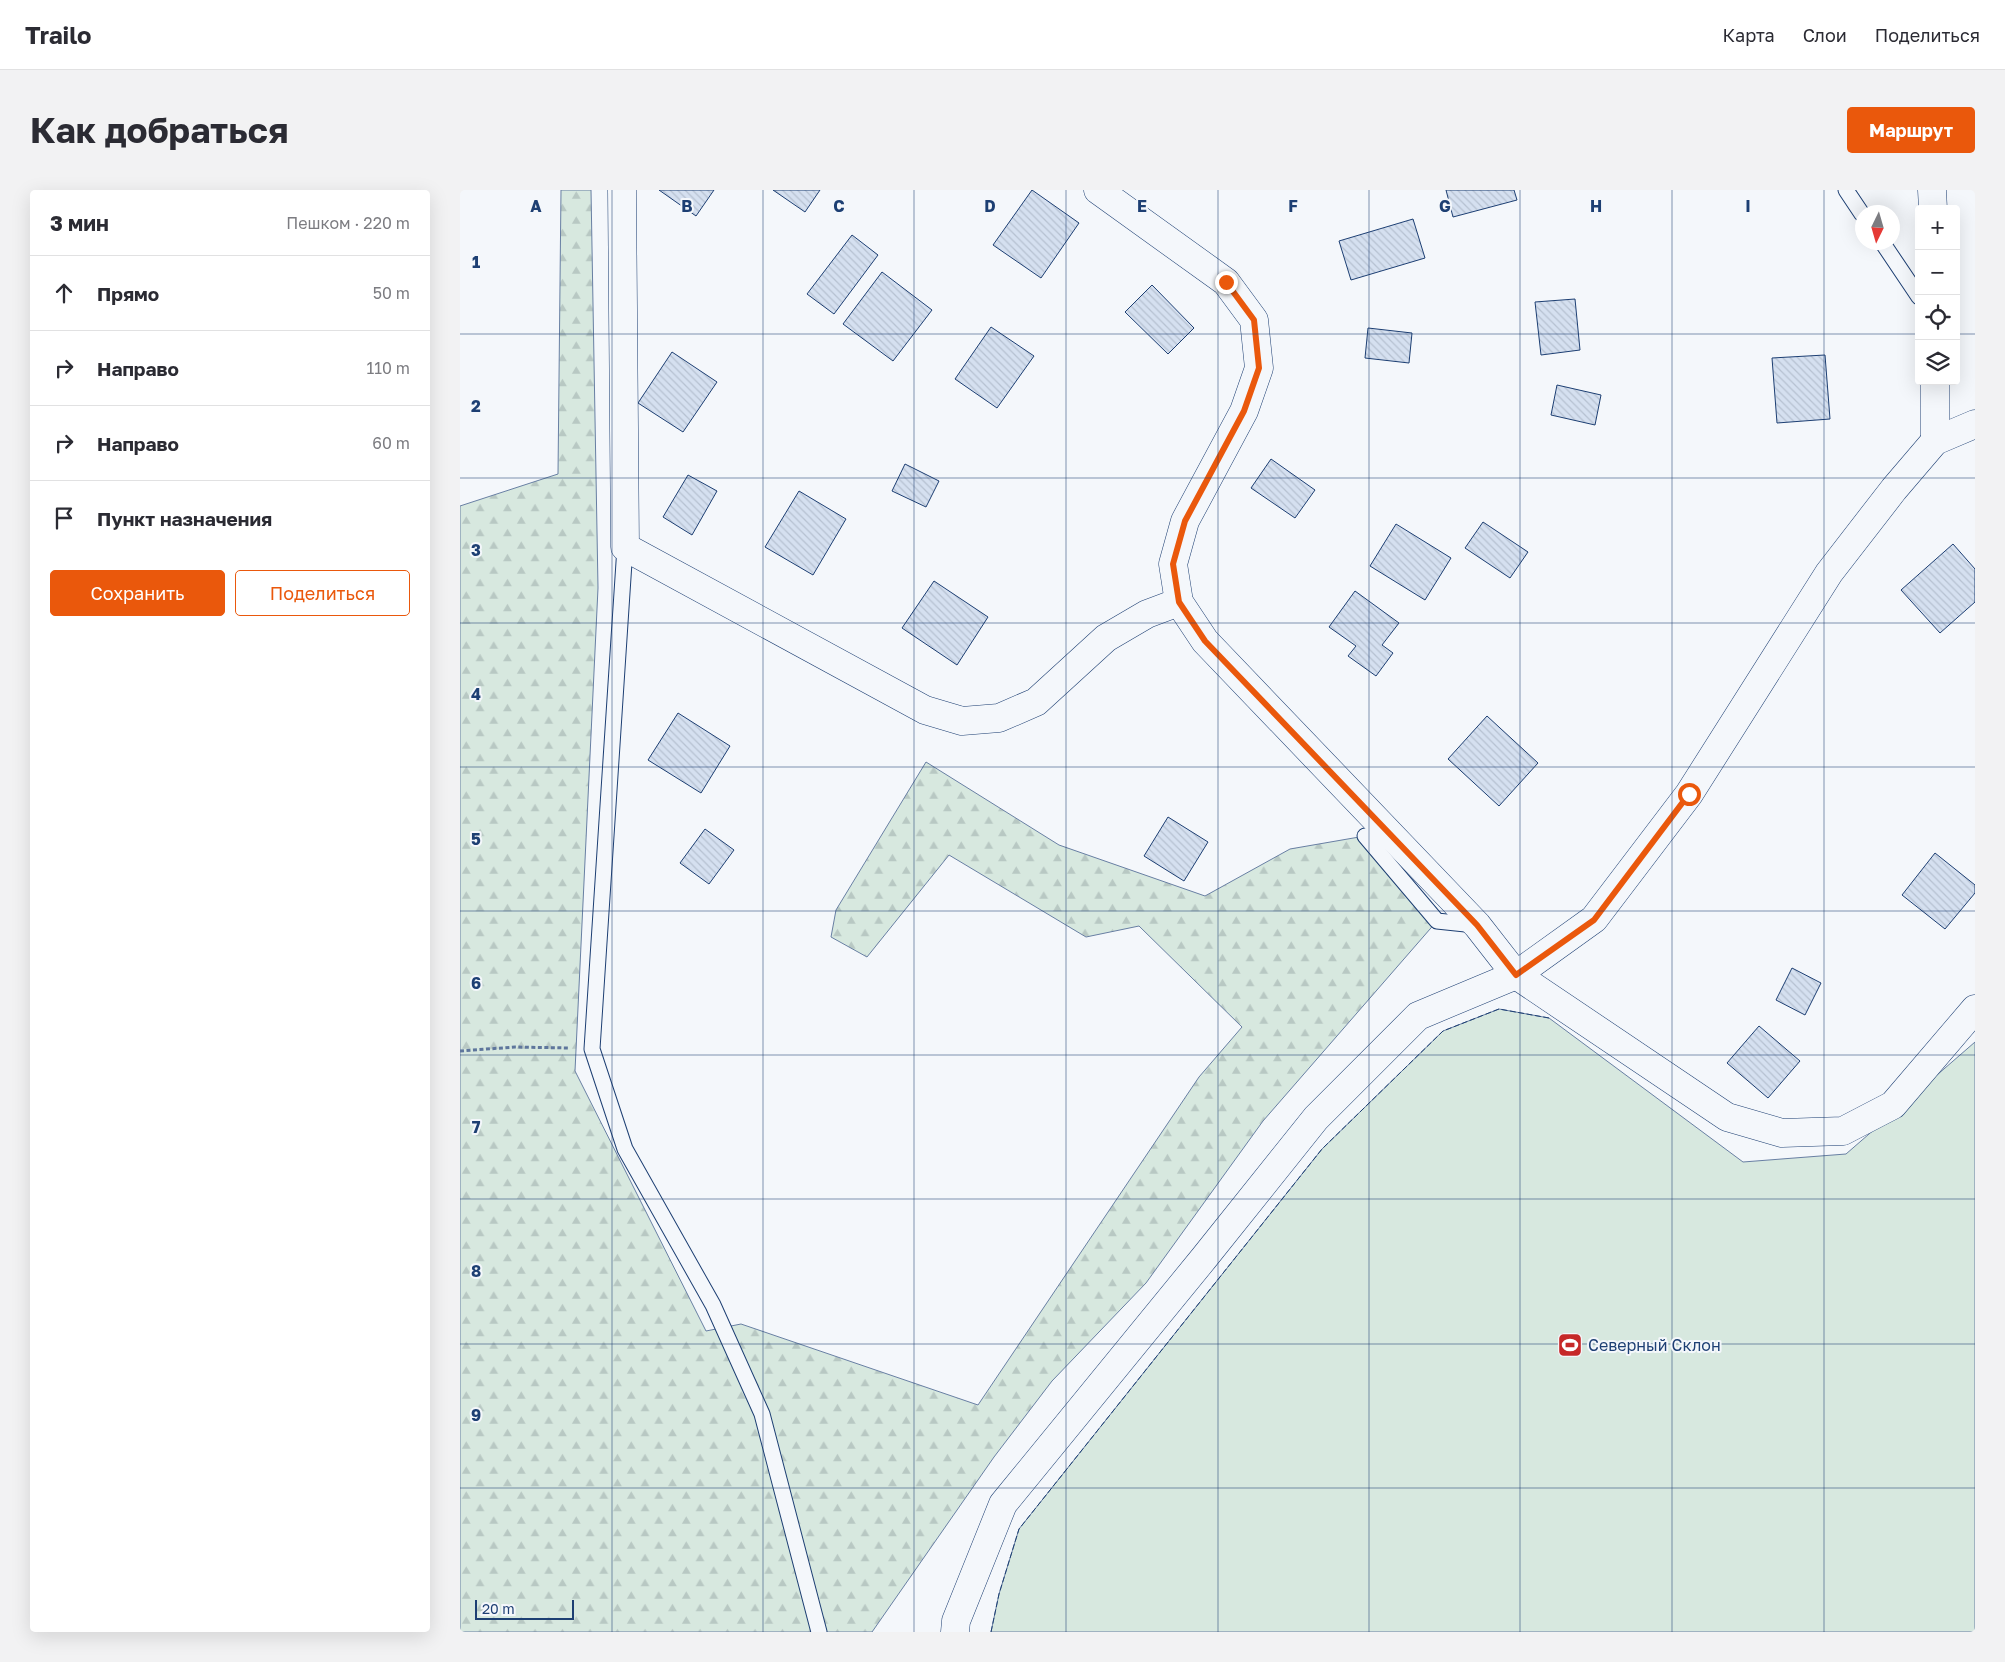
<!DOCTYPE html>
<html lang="ru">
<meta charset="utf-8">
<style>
:root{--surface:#fff;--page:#f2f2f3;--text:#2b2b33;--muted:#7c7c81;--line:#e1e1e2;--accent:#ea580c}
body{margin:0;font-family:"Golos Text",sans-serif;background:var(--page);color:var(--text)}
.controls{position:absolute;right:15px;top:15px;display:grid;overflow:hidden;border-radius:5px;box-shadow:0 5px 20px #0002}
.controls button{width:45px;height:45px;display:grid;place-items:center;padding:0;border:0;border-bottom:1px solid var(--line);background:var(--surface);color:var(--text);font:25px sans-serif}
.compass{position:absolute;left:1395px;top:15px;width:45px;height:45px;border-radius:50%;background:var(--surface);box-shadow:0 5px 20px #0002;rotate:185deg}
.scale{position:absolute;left:15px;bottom:12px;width:99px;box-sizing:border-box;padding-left:5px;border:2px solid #1d3f73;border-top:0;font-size:14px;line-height:18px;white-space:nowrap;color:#1d3f73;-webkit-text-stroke:4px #f4f7fb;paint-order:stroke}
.stop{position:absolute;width:15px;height:15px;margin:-11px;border:4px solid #ea580c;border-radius:50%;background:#fff}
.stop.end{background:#ea580c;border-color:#fff;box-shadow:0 1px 5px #0008}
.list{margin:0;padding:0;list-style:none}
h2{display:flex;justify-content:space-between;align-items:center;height:65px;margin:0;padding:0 20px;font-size:21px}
h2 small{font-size:16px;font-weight:400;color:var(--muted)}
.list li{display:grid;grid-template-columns:32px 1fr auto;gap:15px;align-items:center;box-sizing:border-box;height:75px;padding:0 20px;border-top:1px solid var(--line)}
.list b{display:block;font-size:19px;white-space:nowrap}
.list em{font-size:16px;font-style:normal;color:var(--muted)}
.actions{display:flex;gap:10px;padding:15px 20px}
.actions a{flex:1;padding:11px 0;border:1px solid var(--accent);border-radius:5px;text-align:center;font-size:18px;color:var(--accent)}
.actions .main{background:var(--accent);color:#fff}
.icon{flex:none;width:28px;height:28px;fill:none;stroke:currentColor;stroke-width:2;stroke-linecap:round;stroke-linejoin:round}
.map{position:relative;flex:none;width:1515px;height:1442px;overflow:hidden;border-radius:5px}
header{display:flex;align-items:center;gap:30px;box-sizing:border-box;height:70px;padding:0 25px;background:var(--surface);border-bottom:1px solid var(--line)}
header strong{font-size:24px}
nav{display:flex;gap:28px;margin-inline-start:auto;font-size:18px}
.intro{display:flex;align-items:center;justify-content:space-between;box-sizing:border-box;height:120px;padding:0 30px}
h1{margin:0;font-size:35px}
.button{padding:12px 22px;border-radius:5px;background:var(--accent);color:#fff;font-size:18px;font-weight:700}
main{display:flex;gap:30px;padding:0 30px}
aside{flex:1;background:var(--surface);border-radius:5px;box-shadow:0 5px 20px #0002}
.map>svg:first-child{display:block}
.forest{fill:url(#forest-firs);stroke:#687fa3}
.pitch{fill:#d7e8df;stroke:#687fa3}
.building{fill:url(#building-back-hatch);stroke:#1d3f73}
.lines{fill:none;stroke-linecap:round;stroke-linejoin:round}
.service-casing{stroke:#1d3f73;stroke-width:17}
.minor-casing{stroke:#1d3f73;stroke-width:29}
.tertiary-casing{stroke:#1d3f73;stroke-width:29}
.path{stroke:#5e769c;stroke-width:3;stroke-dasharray:4 2.5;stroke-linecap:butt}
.service{stroke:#f4f7fb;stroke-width:15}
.minor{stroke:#f4f7fb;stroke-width:28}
.tertiary{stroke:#f4f7fb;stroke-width:28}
.fence{stroke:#1d3f73;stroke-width:1;stroke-dasharray:6 2.5;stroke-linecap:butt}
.route{stroke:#ea580c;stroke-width:6}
.grid{fill:none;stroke:#1d3f73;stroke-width:1;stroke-opacity:0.55}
.labels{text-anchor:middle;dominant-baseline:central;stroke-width:4;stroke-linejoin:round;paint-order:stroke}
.poi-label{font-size:16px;fill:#1d3f73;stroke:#f4f7fb;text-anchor:start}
.grid-label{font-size:16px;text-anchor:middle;font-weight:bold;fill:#1d3f73;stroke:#f4f7fb;stroke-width:4;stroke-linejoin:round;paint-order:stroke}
</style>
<header>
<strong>Trailo</strong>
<nav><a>Карта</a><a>Слои</a><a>Поделиться</a></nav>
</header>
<div class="intro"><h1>Как добраться</h1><a class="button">Маршрут</a></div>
<main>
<aside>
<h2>3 мин<small>Пешком · 220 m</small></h2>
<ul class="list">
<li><svg class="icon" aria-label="ahead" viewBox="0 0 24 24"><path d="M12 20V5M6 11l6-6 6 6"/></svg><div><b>Прямо</b></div><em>50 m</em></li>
<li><svg class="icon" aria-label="right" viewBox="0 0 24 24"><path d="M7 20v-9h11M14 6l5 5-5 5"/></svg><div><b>Направо</b></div><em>110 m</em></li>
<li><svg class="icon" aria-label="right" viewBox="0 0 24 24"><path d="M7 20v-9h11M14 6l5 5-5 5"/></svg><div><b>Направо</b></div><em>60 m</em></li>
<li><svg class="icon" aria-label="arrive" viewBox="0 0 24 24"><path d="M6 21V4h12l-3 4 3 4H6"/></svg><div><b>Пункт назначения</b></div></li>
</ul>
<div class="actions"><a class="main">Сохранить</a><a>Поделиться</a></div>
</aside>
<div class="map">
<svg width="1515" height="1442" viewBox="0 0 1515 1442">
<defs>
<pattern id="forest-firs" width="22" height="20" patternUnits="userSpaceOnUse" patternTransform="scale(1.25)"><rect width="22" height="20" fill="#d7e8df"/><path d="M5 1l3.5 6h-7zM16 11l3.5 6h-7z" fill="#b8c8c3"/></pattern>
<pattern id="building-back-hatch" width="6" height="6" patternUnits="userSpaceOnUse" patternTransform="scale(1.25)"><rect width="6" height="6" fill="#d5e0f0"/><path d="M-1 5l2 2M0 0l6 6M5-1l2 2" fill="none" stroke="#b6c1d1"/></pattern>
</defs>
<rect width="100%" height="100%" fill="#f4f7fb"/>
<polygon class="forest" points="101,0 131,0 138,398 115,881 246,1141 281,1134 518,1215 739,887 782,837 679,736 626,747 489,665 407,767 371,747 376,720 466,572 599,655 745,706 830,659 905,646 977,731 803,931 686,1093 592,1191 534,1267 412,1442 0,1442 0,316 98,284"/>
<polygon class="pitch" points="1039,819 1089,828 1283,972 1386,964 1515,852 1515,1442 531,1442 539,1404 559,1339 862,959 983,841"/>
<g class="building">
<polygon points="199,0 254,0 236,26"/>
<polygon points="313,0 360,0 345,22"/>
<polygon points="572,0 619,33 581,88 533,55"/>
<polygon points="986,0 1054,0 1057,10 993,27"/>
<polygon points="953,29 965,68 891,90 879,51"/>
<polygon points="392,45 418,65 374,124 347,104"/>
<polygon points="422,82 472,120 433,171 383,134"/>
<polygon points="692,95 734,138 708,164 665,122"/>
<polygon points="1115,109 1120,160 1081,165 1075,112"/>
<polygon points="531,137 574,166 537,218 495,189"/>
<polygon points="908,138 952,143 949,173 905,168"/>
<polygon points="212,162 257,192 223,242 178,213"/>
<polygon points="1365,165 1370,229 1317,233 1312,168"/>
<polygon points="1097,195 1141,205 1135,235 1091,225"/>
<polygon points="811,269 855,300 835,328 791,298"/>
<polygon points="445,274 479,291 466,317 432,301"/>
<polygon points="228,285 257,301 232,345 203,327"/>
<polygon points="339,301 386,329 353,385 305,357"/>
<polygon points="1023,332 1068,362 1050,388 1005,358"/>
<polygon points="936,334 991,368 965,410 910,376"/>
<polygon points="1493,354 1515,379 1515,412 1480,443 1441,400"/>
<polygon points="474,391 528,427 497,475 442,438"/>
<polygon points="895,401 939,433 922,455 933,463 916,486 888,466 896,456 869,437"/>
<polygon points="218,523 270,556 241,603 188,570"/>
<polygon points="1027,526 1078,573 1039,616 988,569"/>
<polygon points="708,627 748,652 724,691 684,666"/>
<polygon points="245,639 274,660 249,694 220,673"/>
<polygon points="1475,663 1515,695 1515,703 1485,739 1442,705"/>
<polygon points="1332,778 1361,793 1345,825 1316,810"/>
<polygon points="1299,836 1340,871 1308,908 1267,873"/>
</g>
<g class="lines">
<defs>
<g id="service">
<polyline points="1386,0 1402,24"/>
<polyline points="1422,52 1459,107"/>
<polyline points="165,357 132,859 165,959 253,1115 302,1224 359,1442"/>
<polyline points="905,646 977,731 1015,735"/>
</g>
<g id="minor">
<polyline points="162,0 165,357 465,520 502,531 539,528 576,512 646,448 687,424 719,412"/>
<polyline points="638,0 766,92 794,130 799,178 784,221 725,331 713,374 719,412 745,451 1017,735 1056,785 1267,927 1322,943 1383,941 1433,915 1515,819"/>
<polyline points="1472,0 1473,19"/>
<polyline points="1475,251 1475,191"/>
</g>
<polyline id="tertiary" points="495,1442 496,1431 543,1314 744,1068 856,928 958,826 1056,785 1134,729 1229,604 1369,383 1434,299 1475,251 1515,234"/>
</defs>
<use href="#service" class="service-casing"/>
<use href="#minor" class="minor-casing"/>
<use href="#tertiary" class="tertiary-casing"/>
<polyline class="path" points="0,861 55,857 109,858"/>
<use href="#service" class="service"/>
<use href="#minor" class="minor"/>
<use href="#tertiary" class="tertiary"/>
<polyline class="fence" points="531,1442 539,1404 559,1339 862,959 983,841 1039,819 1089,828"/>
</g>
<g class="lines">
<polyline class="route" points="766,92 794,130 799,178 784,221 725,331 713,374 719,412 745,451 1017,735 1056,785 1134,730 1229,604"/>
</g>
<path class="grid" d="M152 0V1442M303 0V1442M454 0V1442M606 0V1442M758 0V1442M909 0V1442M1060 0V1442M1212 0V1442M1364 0V1442M0 144H1459M1496 144H1515M0 288H1515M0 433H1515M0 577H1515M0 721H1515M0 865H1515M0 1009H1515M0 1154H1515M0 1298H1515"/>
<defs>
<symbol id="stadium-square" viewBox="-11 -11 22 22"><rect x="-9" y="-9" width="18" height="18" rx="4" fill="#c62828" stroke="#f4f7fb"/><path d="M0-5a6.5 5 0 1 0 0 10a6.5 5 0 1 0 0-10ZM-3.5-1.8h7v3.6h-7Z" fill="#fff"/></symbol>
</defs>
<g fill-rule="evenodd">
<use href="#stadium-square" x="1096" y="1141" width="28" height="28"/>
</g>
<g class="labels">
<g class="poi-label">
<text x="1128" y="1155">Северный Склон</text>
</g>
</g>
<g class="grid-label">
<text x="76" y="22">A</text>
<text x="227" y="22">B</text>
<text x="379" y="22">C</text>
<text x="530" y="22">D</text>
<text x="682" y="22">E</text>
<text x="833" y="22">F</text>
<text x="985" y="22">G</text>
<text x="1136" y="22">H</text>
<text x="1288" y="22">I</text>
<text x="16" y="78">1</text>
<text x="16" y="222">2</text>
<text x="16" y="366">3</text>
<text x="16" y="510">4</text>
<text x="16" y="655">5</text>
<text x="16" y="799">6</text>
<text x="16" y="943">7</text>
<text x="16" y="1087">8</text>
<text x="16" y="1231">9</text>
</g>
</svg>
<div class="controls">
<button>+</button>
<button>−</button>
<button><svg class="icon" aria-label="locate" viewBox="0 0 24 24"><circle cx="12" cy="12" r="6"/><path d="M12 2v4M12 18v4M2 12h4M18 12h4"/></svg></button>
<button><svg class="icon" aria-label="layers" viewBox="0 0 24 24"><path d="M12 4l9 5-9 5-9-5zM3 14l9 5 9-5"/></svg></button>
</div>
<svg class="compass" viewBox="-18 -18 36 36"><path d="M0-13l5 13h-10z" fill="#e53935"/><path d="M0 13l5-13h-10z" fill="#7c7c81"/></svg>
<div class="scale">20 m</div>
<div class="stop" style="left:1229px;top:604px"></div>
<div class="stop end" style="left:766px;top:92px"></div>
</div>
</main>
